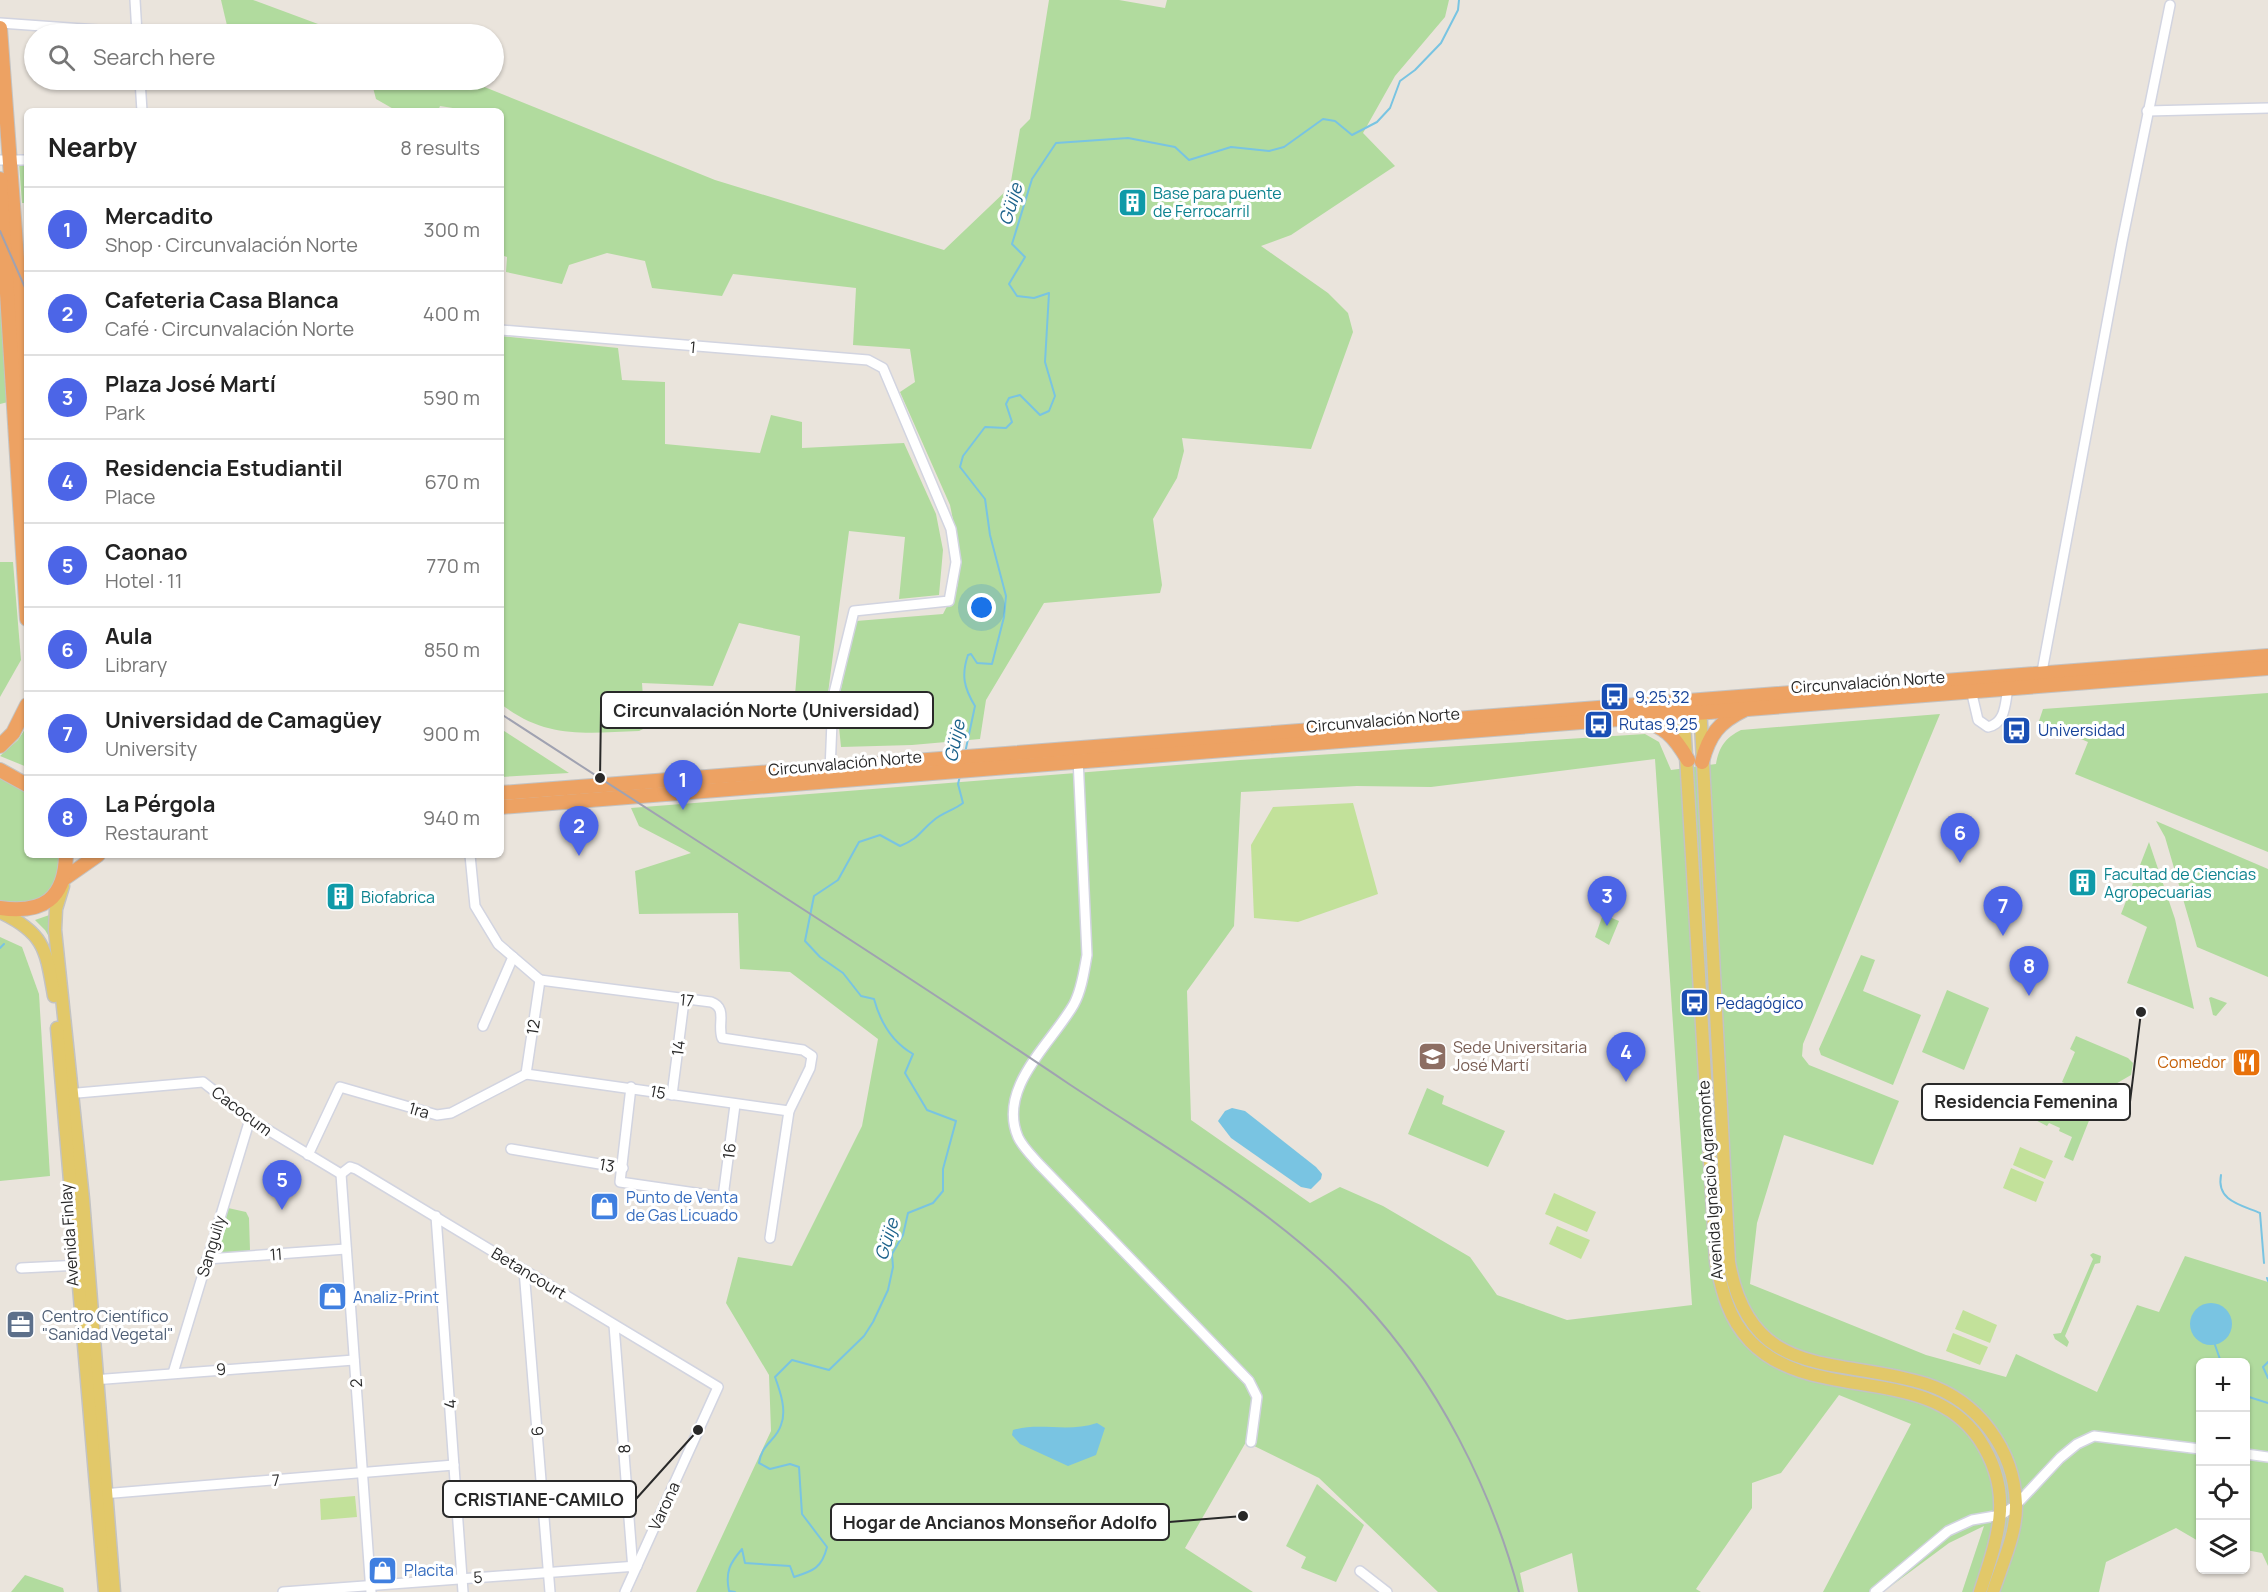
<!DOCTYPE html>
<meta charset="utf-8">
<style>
:root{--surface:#fff;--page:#f2f2f2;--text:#222;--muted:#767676;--line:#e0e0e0;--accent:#4c65e7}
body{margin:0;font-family:Manrope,sans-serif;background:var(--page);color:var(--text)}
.controls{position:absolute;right:18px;bottom:18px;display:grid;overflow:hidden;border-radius:9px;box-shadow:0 2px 4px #0004}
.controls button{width:54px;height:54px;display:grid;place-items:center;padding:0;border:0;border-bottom:2px solid var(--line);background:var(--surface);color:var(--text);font:30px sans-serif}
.you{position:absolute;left:982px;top:608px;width:21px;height:21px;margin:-15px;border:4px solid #fff;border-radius:50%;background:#1a73e8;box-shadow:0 0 0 9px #1a73e833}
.badge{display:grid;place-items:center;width:39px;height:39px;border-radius:50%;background:var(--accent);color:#fff;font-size:20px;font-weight:700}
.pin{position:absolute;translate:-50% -50px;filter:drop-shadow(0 2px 3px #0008)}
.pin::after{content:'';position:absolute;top:32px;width:21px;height:18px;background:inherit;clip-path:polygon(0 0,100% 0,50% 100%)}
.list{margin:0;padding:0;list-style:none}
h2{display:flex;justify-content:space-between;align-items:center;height:78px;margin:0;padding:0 24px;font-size:26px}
h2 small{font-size:20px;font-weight:400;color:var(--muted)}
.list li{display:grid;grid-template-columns:39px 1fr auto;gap:18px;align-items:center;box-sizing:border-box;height:84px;padding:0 24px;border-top:2px solid var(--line)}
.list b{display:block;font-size:22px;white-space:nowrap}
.list p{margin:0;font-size:20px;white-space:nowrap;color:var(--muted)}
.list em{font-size:20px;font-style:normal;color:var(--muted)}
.icon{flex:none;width:33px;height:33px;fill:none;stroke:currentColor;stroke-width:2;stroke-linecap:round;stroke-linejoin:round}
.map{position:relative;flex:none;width:2268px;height:1592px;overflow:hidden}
.search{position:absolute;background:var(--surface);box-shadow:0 2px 4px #0004;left:24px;top:24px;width:480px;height:66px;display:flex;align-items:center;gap:15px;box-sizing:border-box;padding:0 21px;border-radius:33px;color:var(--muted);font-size:22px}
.panel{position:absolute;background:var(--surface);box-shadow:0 2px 4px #0004;left:24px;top:108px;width:480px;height:750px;border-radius:9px}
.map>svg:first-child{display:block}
.green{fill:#b1db9e;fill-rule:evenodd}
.pitch{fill:#c2e19a}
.water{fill:#79c4e2}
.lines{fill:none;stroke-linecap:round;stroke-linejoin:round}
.stream{stroke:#79c4e2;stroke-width:2}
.minor-casing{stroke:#d2d4e0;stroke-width:12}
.major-casing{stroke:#c3c3c3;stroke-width:15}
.highway-casing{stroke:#c3c3c3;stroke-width:16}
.minor{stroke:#fff;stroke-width:9}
.major{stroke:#e2c869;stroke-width:12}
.highway{stroke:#eda263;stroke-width:14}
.rail{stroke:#a0a2b1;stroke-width:2}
.labels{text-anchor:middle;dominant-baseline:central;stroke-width:6;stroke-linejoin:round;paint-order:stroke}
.culture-label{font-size:16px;fill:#0d838f;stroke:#fff;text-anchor:start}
.street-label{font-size:16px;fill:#292929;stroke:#fff}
.transit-label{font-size:16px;fill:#164399;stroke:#fff;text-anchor:start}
.education-label{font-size:16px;fill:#785e54;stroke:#fff;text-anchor:start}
.food-label{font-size:16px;fill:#c56008;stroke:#fff;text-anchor:end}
.shop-label{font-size:16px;fill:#366cbe;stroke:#fff;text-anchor:start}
.service-label{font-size:16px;fill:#4e5e75;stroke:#fff;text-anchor:start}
.water-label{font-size:18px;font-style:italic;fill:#1b628b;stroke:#fff}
.leader{fill:none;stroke:#292929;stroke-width:2}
.callout-dot{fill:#292929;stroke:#fff;stroke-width:2}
.callout{fill:#fff;stroke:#292929;stroke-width:2}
.callout-label{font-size:18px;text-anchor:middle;font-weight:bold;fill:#292929}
</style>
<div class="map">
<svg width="2268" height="1592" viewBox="0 0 2268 1592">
<rect width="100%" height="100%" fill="#eae4dc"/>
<g class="green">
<polygon points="221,0 253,0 345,34 229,34"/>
<polygon points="1049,0 1119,0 1165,8 1167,0 1449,0 1445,17 1395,76 1363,133 1395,166 1291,235 1261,246 1328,293 1348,313 1353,332 1311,449 1182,438 1184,451 1177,478 1153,519 1162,585 1160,593 1044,603 986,700 980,739 912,745 841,747 837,707 856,621 943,614 958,585 958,544 950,505 900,392 915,382 910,349 853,345 856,288 733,274 722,296 652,288 645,261 607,253 569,265 562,284 506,272 507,257 501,255 501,111 472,111 440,106 438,111 397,111 376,99 371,80 467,80 715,180 944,250 1010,187 1020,129 1030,119"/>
<polygon points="19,163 27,164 27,203 22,203"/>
<polygon points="0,288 12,401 0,404"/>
<path d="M501 336 618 348 622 380 665 382V444L760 453 771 415 802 422V448L904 443 936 514 943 550 939 595 899 599 905 537 849 531 827 701 795 695 800 636 739 623 713 686 642 683 645 728 639 731C585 733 546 739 501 704Z"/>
<polygon points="0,562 13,562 21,660 0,697"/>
<polygon points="2268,693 2268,852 2075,774 2088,742 2039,721 2043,709"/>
<path d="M1940 714 1803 1044 1802 1056 1809 1065 1899 1101 1873 1165 1784 1135 1757 1223 1750 1284 1926 1355 2006 1377 2016 1354 2097 1392 2137 1305 2159 1312 2185 1256 2268 1282V1566L2262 1553 2246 1550V1362H2200V1542L2176 1528 2106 1562 2099 1592H1962L1984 1526 1949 1543 1883 1592H1823L1911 1424 1839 1395 1781 1473 1752 1483V1508L1696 1589 1701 1592H1578L1572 1553 1520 1573 1524 1592H1438L1319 1478 1246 1442 1185 1548 1253 1592H696L771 1431 769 1375 726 1303 738 1257 792 1266 862 1126 878 1039 790 972 740 969 738 913 639 914 635 871 691 853 639 826 631 808 1240 760 1645 734 1659 742 1671 770 1716 764C1719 747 1725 738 1741 730ZM1655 759 1692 1305 1567 1320 1497 1295 1470 1257 1383 1206 1340 1187 1310 1203 1191 1120 1187 991 1234 926 1241 792 1357 786 1431 787Z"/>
<polygon points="27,726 27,767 0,756 18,740"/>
<polygon points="501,729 569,773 501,777"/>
<polygon points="0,774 27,787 27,855 67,855 66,876 47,897 33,905 0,903"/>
<polygon points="2156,821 2268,869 2268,977 2197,947 2165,837"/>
<polygon points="2149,842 2175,919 2194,1009 2127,983 2147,927 2121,914"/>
<polygon points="58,912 58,952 45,930 35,920"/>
<polygon points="1607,916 1619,921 1609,945 1595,937 1602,917"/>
<polygon points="0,937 22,947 39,994 50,1176 0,1181"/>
<polygon points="1861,955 1875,960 1863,991 1921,1015 1893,1085 1821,1055 1819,1049"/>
<polygon points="1947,990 1989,1008 1964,1070 1922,1052"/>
<polygon points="2211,997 2227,1003 2216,1016 2213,1015 2209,998"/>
<polygon points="2076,1036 2128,1058 2133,1063 2131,1075 2095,1096 2062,1082 2075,1052 2070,1049"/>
<polygon points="1427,1088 1444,1096 1442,1104 1505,1131 1488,1167 1408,1134"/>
<polygon points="2059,1089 2090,1103 2094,1108 2073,1161 2064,1157 2072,1137 2059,1131 2060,1128 2049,1123 2047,1126 2014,1109 2023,1090 2053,1103"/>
<polygon points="228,1208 246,1212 249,1218 250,1251 213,1253"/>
<polygon points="2093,1253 2101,1256 2100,1263 2095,1264 2065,1336 2069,1342 2067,1347 2055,1339 2053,1334 2061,1333 2093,1259 2090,1255"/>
<polygon points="1317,1484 1364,1525 1336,1582 1301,1568 1306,1557 1286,1546"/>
<polygon points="25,1575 63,1588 64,1592 11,1592"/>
</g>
<g class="pitch">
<polygon points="1353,803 1378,894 1298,922 1254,918 1251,845 1273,807"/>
<polygon points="2020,1147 2053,1161 2045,1179 2013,1165"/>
<polygon points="2011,1168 2044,1182 2036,1202 2003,1188"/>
<polygon points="1554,1193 1596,1212 1587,1232 1545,1214"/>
<polygon points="1557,1226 1590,1240 1581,1259 1549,1244"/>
<polygon points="1963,1310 1997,1325 1990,1343 1955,1329"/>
<polygon points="1953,1333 1988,1347 1980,1365 1946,1351"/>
<polygon points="355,1496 357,1517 321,1520 320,1499"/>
</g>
<g class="water">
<polygon points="1232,1108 1245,1111 1316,1167 1322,1174 1321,1179 1311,1189 1301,1187 1231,1138 1218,1121 1225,1111"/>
<circle cx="2211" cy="1324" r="21"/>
<path d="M1097 1423 1105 1428 1096 1455 1068 1466 1020 1444 1012 1435 1013 1430C1040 1422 1068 1433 1097 1423Z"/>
</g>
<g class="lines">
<g class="stream">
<path d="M965 753 975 706C964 688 961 675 968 655L971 654 977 663 992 664 1004 617 1006 596 990 535 985 499 960 467 963 456 985 427 1006 428 1012 422 1006 404 1009 398 1020 395 1040 415 1049 411 1055 396 1045 362 1049 293 1034 298 1017 296 1009 284 1025 257 1012 244 1032 179 1056 143 1128 138 1175 147 1189 160 1231 147 1269 151 1284 147 1323 119 1335 121 1352 135 1377 122 1390 108 1400 81 1415 70 1441 43 1458 10 1459 0"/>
<polyline points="0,948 4,944"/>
<path d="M2221 1175C2216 1201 2241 1205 2260 1213L2264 1263"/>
<polyline points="2267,1278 2268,1281"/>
<polyline points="2215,1345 2221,1362"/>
<polyline points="2268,1362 2263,1367 2268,1378"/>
<polyline points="2246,1396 2268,1403"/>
<path d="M735 1592 729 1591C725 1572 730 1563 742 1549L745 1563 790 1566 794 1577C813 1571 822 1568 827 1547L802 1514 799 1467 790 1464 770 1469 759 1463C762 1443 776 1441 781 1425 787 1410 780 1391 775 1377L792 1360 829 1370 864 1336 873 1322 888 1290 893 1267 892 1254 903 1235 908 1213 933 1203 943 1191V1169L956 1121 927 1110 905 1073 913 1054C892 1042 880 1021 874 999L861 996 843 973 820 957 805 941 814 896 838 880 859 842 880 835 900 846C920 838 919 832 934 820 942 813 954 810 963 803L958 784 960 776"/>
</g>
<defs>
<g id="minor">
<polyline points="135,0 137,34"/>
<polyline points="0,23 154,34"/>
<polyline points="140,80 142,111"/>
<polyline points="2147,111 2268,108"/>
<polyline points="0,160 27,160"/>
<polyline points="501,330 868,360 883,368 951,529 956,562 949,601 854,611 833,697 830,771"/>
<polyline points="2041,677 2122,242 2170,5"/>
<path d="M1971 690 1978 720 1988 727C2006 723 2005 703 2008 688"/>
<path d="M1078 758 1087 955C1084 971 1082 989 1074 1004 1052 1043 997 1087 1018 1137 1022 1146 1031 1155 1038 1163L1249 1381 1257 1397 1251 1442"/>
<polyline points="470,855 475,906 498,944 540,980"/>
<path d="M540 980 711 1002C728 1008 717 1024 722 1038L803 1050 812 1056 810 1068 789 1111 770 1238"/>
<polyline points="483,1026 513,957"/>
<polyline points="526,1074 789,1111"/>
<polyline points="526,1074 540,980"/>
<polyline points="631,1087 620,1182 723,1197 735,1105"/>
<polyline points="66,1094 203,1082 250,1119 341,1174"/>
<polyline points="672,1095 684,1001"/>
<polyline points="511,1149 623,1168"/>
<polyline points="308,1155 340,1087 437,1115 451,1113 526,1074"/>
<polyline points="341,1174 350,1167 356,1169 718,1387 625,1592"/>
<polyline points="341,1174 371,1592"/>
<polyline points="436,1216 463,1592"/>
<polyline points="207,1259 346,1249"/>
<polyline points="21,1268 81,1265"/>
<polyline points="524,1270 550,1592"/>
<polyline points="614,1325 633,1570"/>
<polyline points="173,1373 250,1119"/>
<polyline points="93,1380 354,1360"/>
<polyline points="2246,1454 2268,1457"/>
<polyline points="102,1494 454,1465"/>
<polyline points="1360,1571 1387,1592"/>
<polyline points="283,1592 637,1566"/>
<polyline points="1875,1592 1948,1531 1972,1520 2001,1515 2016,1505 2060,1458 2077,1444 2094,1436 2200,1449"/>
</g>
<g id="major">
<path d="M1683 705 1716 1262C1722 1291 1728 1318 1750 1341 1811 1405 1927 1362 1979 1439 2015 1493 1998 1536 1980 1592"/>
<path d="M1700 705 1729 1262C1750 1383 1838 1356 1926 1384 1978 1401 2014 1449 2016 1504 2017 1533 2002 1564 1993 1592"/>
<polyline points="63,886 56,909 55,930 83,1199 114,1592"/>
<path d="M0 912C45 933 46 950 54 996"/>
<polyline points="57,1028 105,1592"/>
</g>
<g id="highway">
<polyline points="0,28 18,272 27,460"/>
<polyline points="0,179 27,619"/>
<path d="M1637 717C1665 728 1673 734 1688 760"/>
<polyline points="0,746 13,733 27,705"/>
<path d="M1702 762C1709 735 1719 722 1744 710"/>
<polyline points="0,770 27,785"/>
<polyline points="501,793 2268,656"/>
<polyline points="501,807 2268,668"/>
<polyline points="65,878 98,855"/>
<path d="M0 908C43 914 65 899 66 855"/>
</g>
</defs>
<use href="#minor" class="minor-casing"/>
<use href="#major" class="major-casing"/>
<use href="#highway" class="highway-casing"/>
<use href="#minor" class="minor"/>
<use href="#major" class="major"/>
<use href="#highway" class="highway"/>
<g class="rail">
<polyline points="0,231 27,292"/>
<path d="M501 714C690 837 882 958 1069 1084 1170 1151 1281 1213 1363 1302 1437 1381 1491 1488 1519 1592"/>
</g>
</g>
<defs>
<symbol id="building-square" viewBox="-11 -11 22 22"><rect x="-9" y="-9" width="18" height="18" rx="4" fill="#0f9aa8" stroke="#fff"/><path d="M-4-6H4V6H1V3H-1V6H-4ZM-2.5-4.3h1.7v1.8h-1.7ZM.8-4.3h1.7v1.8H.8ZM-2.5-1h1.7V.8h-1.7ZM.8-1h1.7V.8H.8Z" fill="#fff"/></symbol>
<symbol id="bus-square" viewBox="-11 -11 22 22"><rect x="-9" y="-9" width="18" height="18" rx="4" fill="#1a4fb4" stroke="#fff"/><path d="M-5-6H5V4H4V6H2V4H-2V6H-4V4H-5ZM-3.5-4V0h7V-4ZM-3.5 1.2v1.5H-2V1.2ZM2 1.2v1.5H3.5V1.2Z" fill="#fff"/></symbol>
<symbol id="university-square" viewBox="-11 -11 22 22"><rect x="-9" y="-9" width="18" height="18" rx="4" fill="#8d6e63" stroke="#fff"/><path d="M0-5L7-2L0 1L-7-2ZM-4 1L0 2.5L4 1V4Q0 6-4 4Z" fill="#fff"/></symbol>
<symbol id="restaurant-square" viewBox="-11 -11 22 22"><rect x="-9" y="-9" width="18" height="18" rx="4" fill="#e8710a" stroke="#fff"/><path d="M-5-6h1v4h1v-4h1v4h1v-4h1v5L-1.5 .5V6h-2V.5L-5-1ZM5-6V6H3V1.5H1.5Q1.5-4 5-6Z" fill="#fff"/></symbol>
<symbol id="shop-square" viewBox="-11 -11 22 22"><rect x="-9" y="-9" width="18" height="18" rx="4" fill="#3f7fe0" stroke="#fff"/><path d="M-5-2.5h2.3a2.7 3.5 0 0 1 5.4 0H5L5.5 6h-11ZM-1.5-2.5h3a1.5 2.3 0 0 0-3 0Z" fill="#fff"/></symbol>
<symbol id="office-square" viewBox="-11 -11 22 22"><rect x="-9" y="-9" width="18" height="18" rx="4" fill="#5c6f8a" stroke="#fff"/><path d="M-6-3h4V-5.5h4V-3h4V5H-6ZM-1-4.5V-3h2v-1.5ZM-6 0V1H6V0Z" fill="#fff"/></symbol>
</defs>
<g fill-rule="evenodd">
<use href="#building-square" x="1116" y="186" width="33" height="33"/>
<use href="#bus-square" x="1598" y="680" width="33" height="33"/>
<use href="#bus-square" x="1582" y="708" width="33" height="33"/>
<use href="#bus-square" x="2000" y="714" width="33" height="33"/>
<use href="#building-square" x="2066" y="866" width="33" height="33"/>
<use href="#building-square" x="324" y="880" width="33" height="33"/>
<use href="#bus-square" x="1678" y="986" width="33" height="33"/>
<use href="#university-square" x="1416" y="1040" width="33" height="33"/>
<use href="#restaurant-square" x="2230" y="1046" width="33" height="33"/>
<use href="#shop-square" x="588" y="1190" width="33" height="33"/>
<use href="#shop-square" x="316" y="1280" width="33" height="33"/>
<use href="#office-square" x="4" y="1308" width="33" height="33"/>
<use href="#shop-square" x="366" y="1554" width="33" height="33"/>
</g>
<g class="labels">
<g class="culture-label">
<text x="1153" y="193">Base para puente<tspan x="1153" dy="18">de Ferrocarril</tspan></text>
<text x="2104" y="874">Facultad de Ciencias<tspan x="2104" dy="18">Agropecuarias</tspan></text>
<text x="361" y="897">Biofabrica</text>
</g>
<g class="street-label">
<text transform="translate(693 347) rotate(5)">1</text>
<text transform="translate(1868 682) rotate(-4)">Circunvalación Norte</text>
<text transform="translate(1383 720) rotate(-5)">Circunvalación Norte</text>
<text transform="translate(845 763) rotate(-5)">Circunvalación Norte</text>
<text transform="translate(687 1000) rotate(5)">17</text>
<text transform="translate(533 1027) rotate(-82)">12</text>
<text transform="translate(678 1048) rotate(-83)">14</text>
<text transform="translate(658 1092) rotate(11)">15</text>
<text transform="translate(419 1110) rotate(16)">1ra</text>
<text transform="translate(242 1111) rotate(37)">Cacocum</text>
<text transform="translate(729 1151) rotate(-83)">16</text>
<text transform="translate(607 1165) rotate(10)">13</text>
<text transform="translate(1710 1180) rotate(-94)">Avenida Ignacio Agramonte</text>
<text transform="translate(69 1235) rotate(-94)">Avenida Finlay</text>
<text transform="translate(211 1246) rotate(-73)">Sanguily</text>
<text transform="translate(276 1254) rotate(-4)">11</text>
<text transform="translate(529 1273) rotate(31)">Betancourt</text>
<text transform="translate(221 1369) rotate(-4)">9</text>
<text transform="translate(356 1383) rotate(-94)">2</text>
<text transform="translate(450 1404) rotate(-94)">4</text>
<text transform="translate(537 1431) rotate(-95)">6</text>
<text transform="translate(624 1449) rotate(-95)">8</text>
<text transform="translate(276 1480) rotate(-5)">7</text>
<text transform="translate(664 1506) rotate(-65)">Varona</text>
<text transform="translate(478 1577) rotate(-4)">5</text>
</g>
<g class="transit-label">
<text x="1635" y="697">9,25,32</text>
<text x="1619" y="724">Rutas 9,25</text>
<text x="2038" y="730">Universidad</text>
<text x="1716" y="1003">Pedagógico</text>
</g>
<g class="education-label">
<text x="1453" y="1047">Sede Universitaria<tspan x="1453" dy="18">José Martí</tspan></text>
</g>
<g class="food-label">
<text x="2226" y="1062">Comedor</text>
</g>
<g class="shop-label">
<text x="626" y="1197">Punto de Venta<tspan x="626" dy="18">de Gas Licuado</tspan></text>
<text x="353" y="1297">Analiz-Print</text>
<text x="404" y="1570">Placita</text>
</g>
<g class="service-label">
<text x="42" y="1316">Centro Científico<tspan x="42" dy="18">"Sanidad Vegetal"</tspan></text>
</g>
<g class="water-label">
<text transform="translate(1010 204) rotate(-73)">Güije</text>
<text transform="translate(954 741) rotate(-78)">Güije</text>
<text transform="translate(886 1239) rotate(-73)">Güije</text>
</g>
</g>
<path class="leader" d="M600 778L601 710M2141 1012L2130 1102M698 1430L636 1499M1243 1516L1169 1522"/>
<g class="callout-dot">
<circle cx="600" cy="778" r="6"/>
<circle cx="2141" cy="1012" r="6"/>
<circle cx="698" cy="1430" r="6"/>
<circle cx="1243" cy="1516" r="6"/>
</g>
<g class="callout">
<rect x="601" y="692" width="332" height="36" rx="6"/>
<rect x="1922" y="1084" width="208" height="36" rx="6"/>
<rect x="443" y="1481" width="193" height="36" rx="6"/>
<rect x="831" y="1504" width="338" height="36" rx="6"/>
</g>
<g class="callout-label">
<text x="767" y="717">Circunvalación Norte (Universidad)</text>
<text x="2026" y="1108">Residencia Femenina</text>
<text x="539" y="1506">CRISTIANE-CAMILO</text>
<text x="1000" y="1529">Hogar de Ancianos Monseñor Adolfo</text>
</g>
</svg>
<div class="controls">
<button>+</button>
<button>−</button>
<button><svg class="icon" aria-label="locate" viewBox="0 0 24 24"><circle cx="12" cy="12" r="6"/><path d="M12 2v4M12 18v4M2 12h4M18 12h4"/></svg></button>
<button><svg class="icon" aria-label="layers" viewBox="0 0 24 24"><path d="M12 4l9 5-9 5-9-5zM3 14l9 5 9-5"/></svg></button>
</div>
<div class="you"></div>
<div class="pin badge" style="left:683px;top:810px">1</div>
<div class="pin badge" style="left:579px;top:856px">2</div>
<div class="pin badge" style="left:1607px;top:926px">3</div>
<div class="pin badge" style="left:1626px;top:1082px">4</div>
<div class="pin badge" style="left:282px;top:1210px">5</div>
<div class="pin badge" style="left:1960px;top:863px">6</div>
<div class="pin badge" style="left:2003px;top:936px">7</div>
<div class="pin badge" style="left:2029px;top:996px">8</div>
<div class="search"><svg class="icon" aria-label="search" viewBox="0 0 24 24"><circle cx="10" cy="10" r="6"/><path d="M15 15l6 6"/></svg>Search here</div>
<section class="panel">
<h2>Nearby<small>8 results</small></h2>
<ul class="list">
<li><span class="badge">1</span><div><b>Mercadito</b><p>Shop · Circunvalación Norte</p></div><em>300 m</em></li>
<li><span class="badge">2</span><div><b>Cafeteria Casa Blanca</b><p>Café · Circunvalación Norte</p></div><em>400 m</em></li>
<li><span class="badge">3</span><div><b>Plaza José Martí</b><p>Park</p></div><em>590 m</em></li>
<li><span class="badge">4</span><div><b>Residencia Estudiantil</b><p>Place</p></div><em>670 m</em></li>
<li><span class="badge">5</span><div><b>Caonao</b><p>Hotel · 11</p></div><em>770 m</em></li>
<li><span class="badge">6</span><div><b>Aula</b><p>Library</p></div><em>850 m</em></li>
<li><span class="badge">7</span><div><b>Universidad de Camagüey</b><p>University</p></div><em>900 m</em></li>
<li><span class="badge">8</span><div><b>La Pérgola</b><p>Restaurant</p></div><em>940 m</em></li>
</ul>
</section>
</div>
